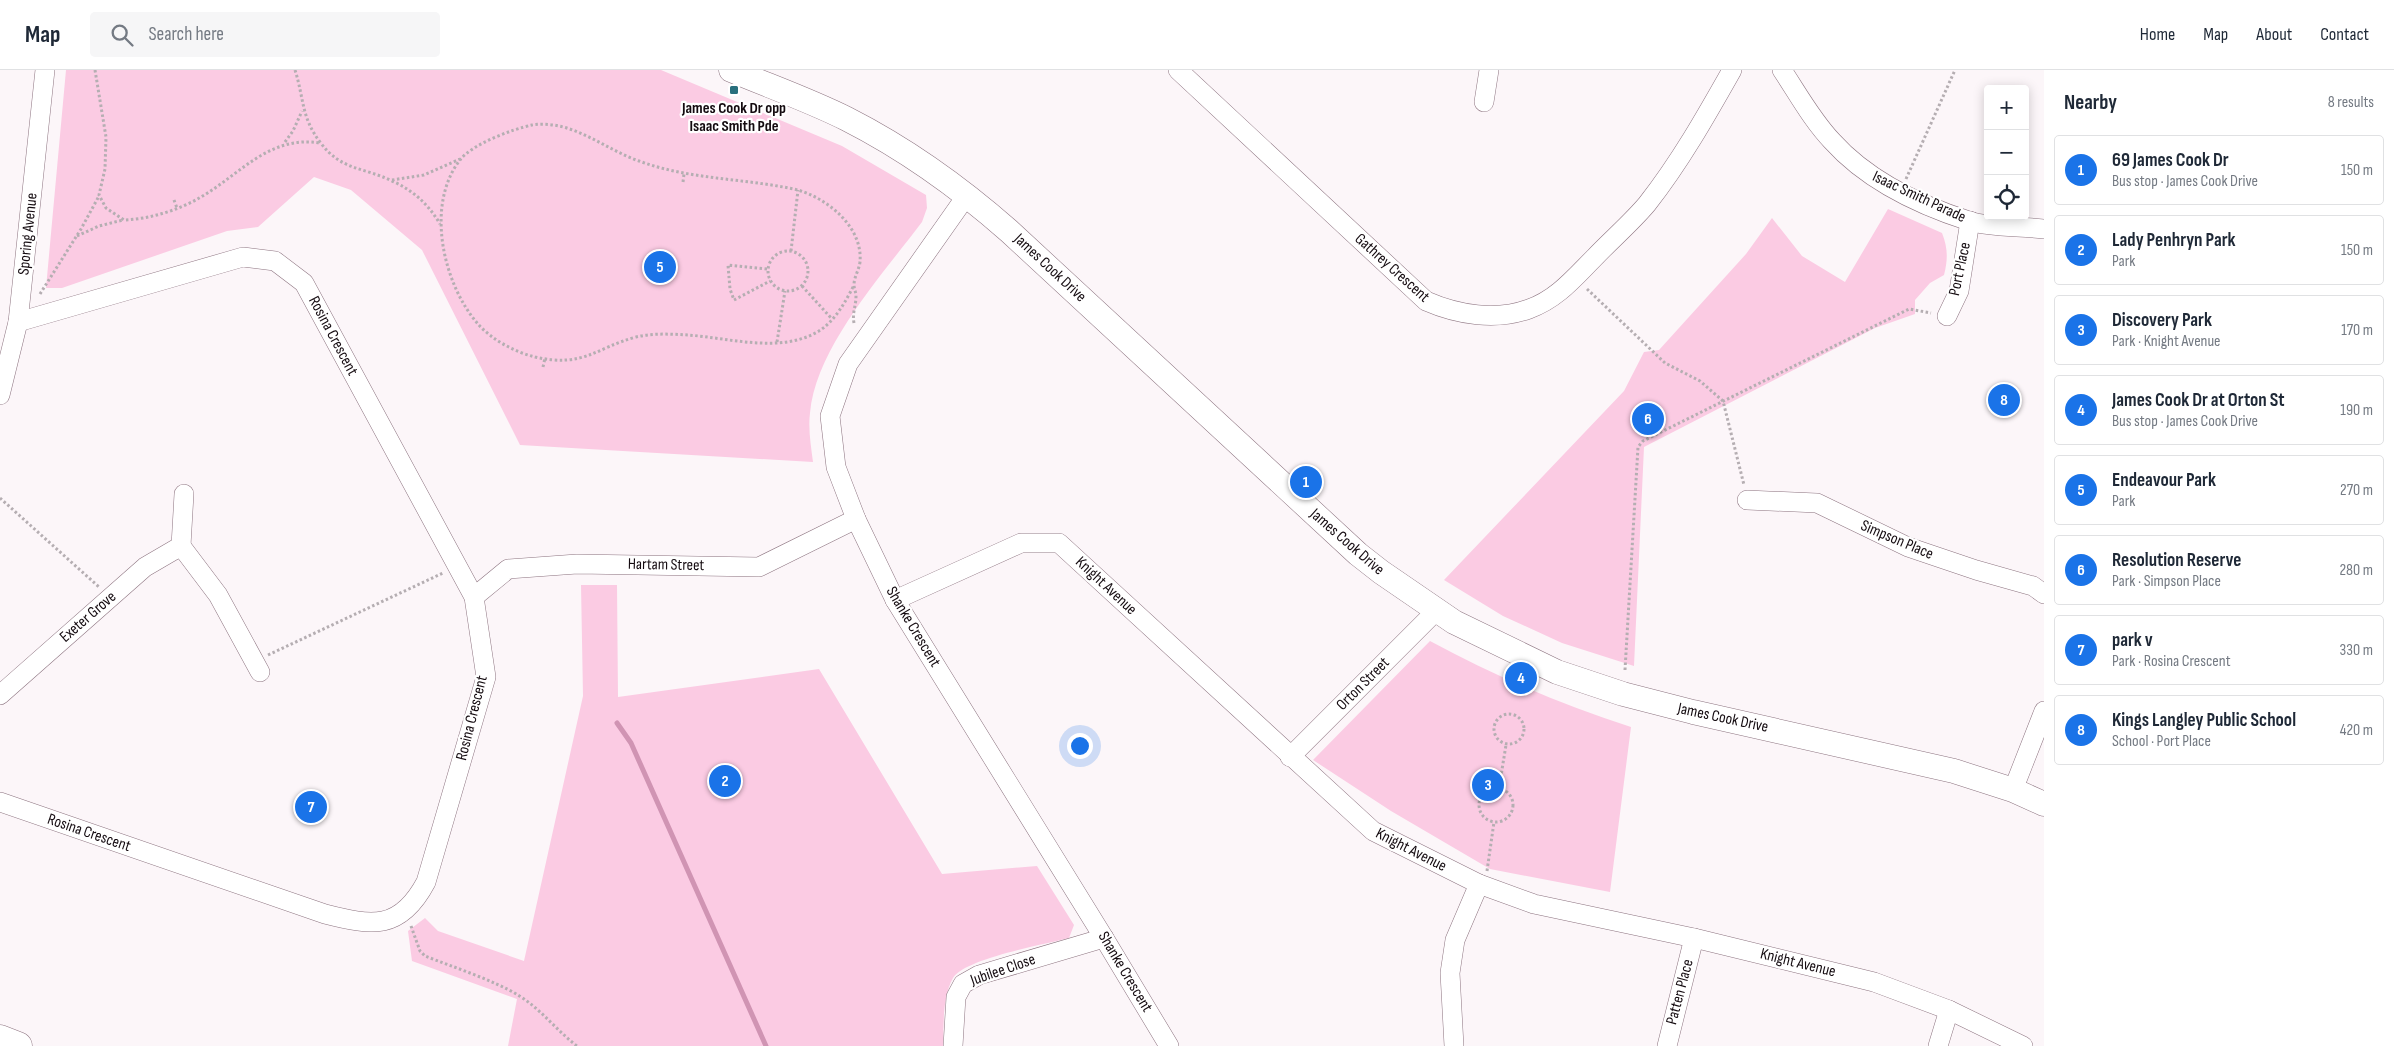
<!DOCTYPE html>
<meta charset="utf-8">
<style>
:root{--surface:#fff;--page:#f6f6f7;--text:#1f2937;--muted:#747a83;--line:#e0e1e3;--accent:#1a73e8}
body{margin:0;font-family:"Sofia Sans Condensed",sans-serif;background:var(--page);color:var(--text)}
.controls{position:absolute;right:15px;top:15px;display:grid;overflow:hidden;border-radius:5px;box-shadow:0 2px 12px #0003}
.controls button{width:45px;height:45px;display:grid;place-items:center;padding:0;border:0;border-bottom:1px solid var(--line);background:var(--surface);color:var(--text);font:25px sans-serif}
.you{position:absolute;left:1079px;top:675px;width:18px;height:18px;margin:-12px;border:4px solid #fff;border-radius:50%;background:#1a73e8;box-shadow:0 0 0 8px #1a73e833}
.badge{display:grid;place-items:center;width:32px;height:32px;border-radius:50%;background:var(--accent);color:#fff;font-size:16px;font-weight:700}
.pin{position:absolute;translate:-50% -50%;border:2px solid #fff;box-shadow:0 1px 5px #0006}
.list{margin:0;padding:0;list-style:none}
h2{display:flex;justify-content:space-between;align-items:center;height:65px;margin:0;padding:0 20px;font-size:21px}
h2 small{font-size:16px;font-weight:400;color:var(--muted)}
.list li{display:grid;grid-template-columns:32px 1fr auto;gap:15px;align-items:center;box-sizing:border-box;height:70px;margin:0 10px 10px;padding:0 10px;border:1px solid var(--line);border-radius:5px}
.list b{display:block;font-size:19px;white-space:nowrap}
.list p{margin:0;font-size:16px;white-space:nowrap;color:var(--muted)}
.list em{font-size:16px;font-style:normal;color:var(--muted)}
.icon{flex:none;width:28px;height:28px;fill:none;stroke:currentColor;stroke-width:2;stroke-linecap:round;stroke-linejoin:round}
.map{position:relative;flex:none;width:2044px;height:976px;overflow:hidden}
header{display:flex;align-items:center;gap:30px;box-sizing:border-box;height:70px;padding:0 25px;background:var(--surface);border-bottom:1px solid var(--line)}
header strong{font-size:24px}
nav{display:flex;gap:28px;margin-inline-start:auto;font-size:18px}
.search{width:350px;height:45px;background:var(--page);display:flex;align-items:center;gap:12px;box-sizing:border-box;padding:0 18px;border-radius:5px;color:var(--muted);font-size:19px}
main{display:flex}
aside{flex:1;background:var(--surface)}
.map>svg:first-child{display:block}
.green{fill:#fbcbe3}
.lines{fill:none;stroke-linecap:round;stroke-linejoin:round}
.stream{stroke:#d094b3;stroke-width:5}
.minor-casing{stroke:#8d7480;stroke-width:20}
.tertiary-casing{stroke:#8d7480;stroke-width:25}
.motorway-casing{stroke:#8d7480;stroke-width:29}
.path{stroke:#b5aeb2;stroke-width:3;stroke-dasharray:2.5 2.5;stroke-linecap:butt}
.minor{stroke:#fff;stroke-width:19}
.tertiary{stroke:#fff;stroke-width:24}
.motorway{stroke:#fff;stroke-width:28}
.poi-dot{fill:#296f7d;stroke:#fff;stroke-width:2}
.labels{text-anchor:middle;dominant-baseline:central;stroke-width:4.5;stroke-linejoin:round;paint-order:stroke}
.poi-label{font-size:16px;font-weight:bold;fill:#140b10;stroke:#fff}
.street-label{font-size:16px;fill:#140b10;stroke:#fff}
</style>
<header>
<strong>Map</strong>
<div class="search"><svg class="icon" aria-label="search" viewBox="0 0 24 24"><circle cx="10" cy="10" r="6"/><path d="M15 15l6 6"/></svg>Search here</div>
<nav><a>Home</a><a>Map</a><a>About</a><a>Contact</a></nav>
</header>
<main>
<div class="map">
<svg width="2044" height="976" viewBox="0 0 2044 976">
<rect width="100%" height="100%" fill="#fcf6f9"/>
<g class="green">
<path d="M66 0H661L842 76 926 125 927 138 922 152C883 204 816 277 810 343 808 359 811 376 813 392L520 375 422 180 351 120 314 107 258 157 227 161 62 218H46Z"/>
<path d="M1888 139 1942 163C1948 178 1948 189 1944 205L1930 213 1915 230V244L1875 258 1644 377 1634 596 1562 573 1503 546 1444 510 1624 321 1644 282 1659 280 1746 184 1772 148 1802 186 1845 212Z"/>
<path d="M581 515H617L618 627 819 599 942 804 1037 796 1074 855 1069 868C1046 874 964 889 953 908 942 928 944 954 943 976H508L517 929 412 891 408 861 425 848 438 861 524 891 583 626Z"/>
<path d="M1430 571C1495 606 1560 634 1631 657L1610 822 1490 799 1391 741 1313 690Z"/>
</g>
<g class="lines">
<polyline class="stream" points="617,653 631,673 766,976"/>
<defs>
<g id="minor">
<path d="M1178 0 1426 231C1458 245 1496 251 1529 239 1557 229 1574 208 1594 188 1611 170 1631 153 1647 134 1680 92 1706 46 1732 0"/>
<path d="M1782 0C1798 24 1812 50 1832 71 1867 110 1919 135 1969 151 1992 158 2020 156 2044 159"/>
<polyline points="1484,32 1489,0"/>
<polyline points="967,125 848,294 830,346 836,397 856,449 895,530 1104,868 1169,976"/>
<polyline points="1947,246 1959,221 1970,151"/>
<polyline points="0,325 18,252 45,0"/>
<polyline points="1747,430 1817,433 1908,477 1976,500 2033,516 2044,524"/>
<polyline points="181,476 218,525 260,602"/>
<polyline points="474,527 508,499 577,494 759,497 856,449"/>
<polyline points="895,530 1021,473 1059,473 1373,761 1479,814 1534,834 1694,868 1874,912 1949,940 2023,976"/>
<polyline points="0,625 145,497 181,476 184,424"/>
<polyline points="1290,687 1436,541"/>
<polyline points="2013,720 2044,641"/>
<path d="M0 732 325 844C372 856 400 861 426 812L486 607 474 527 304 213 275 191 243 187 18 252"/>
<polyline points="953,976 956,927 963,914 979,905 1104,868"/>
<polyline points="1454,976 1450,903 1455,870 1479,814"/>
<polyline points="1667,976 1694,868"/>
<polyline points="1938,976 1949,940"/>
</g>
<path id="tertiary" d="M731 0C769 16 809 30 847 49 906 79 959 117 1009 161L1358 484 1381 502 1454 552 1557 602 1623 624 1693 642 1954 701 2013 720 2044 734"/>
<polyline id="motorway" points="0,969 18,976"/>
</defs>
<use href="#minor" class="minor-casing"/>
<use href="#tertiary" class="tertiary-casing"/>
<use href="#motorway" class="motorway-casing"/>
<g class="path">
<path d="M95 0 106 67 105 99 99 125 106 138 124 150C150 149 179 140 201 127 242 103 269 65 321 73"/>
<path d="M295 0C304 28 301 47 320 72 341 101 364 97 392 111 413 120 429 135 440 154"/>
<polyline points="285,72 293,61 302,41"/>
<polyline points="1906,109 1955,0"/>
<polyline points="392,110 424,105 460,89"/>
<polyline points="683,112 684,104"/>
<polyline points="174,130 177,138"/>
<polyline points="77,166 99,156 123,150"/>
<circle cx="788" cy="201" r="20"/>
<polyline points="791,181 798,120"/>
<polyline points="767,199 728,195 730,219 734,230 770,211"/>
<polyline points="802,216 832,249"/>
<polyline points="1587,219 1665,293 1700,311 1723,331 1744,415"/>
<polyline points="40,224 81,159 99,126"/>
<path d="M854 253C852 243 856 236 856 226 856 222 854 219 854 215 854 207 859 200 860 192 863 157 828 129 798 120 745 108 690 110 639 91 604 79 572 49 532 55 513 59 472 74 460 90 425 135 443 214 478 254 492 270 515 282 535 287 584 298 595 278 636 267 653 263 671 264 688 265 730 268 781 284 819 261 835 251 846 231 854 215"/>
<polyline points="777,272 785,221"/>
<polyline points="543,297 545,288"/>
<polyline points="0,428 99,517"/>
<polyline points="268,585 443,503"/>
<polyline points="1625,600 1638,377 1643,371 1909,239 1931,243"/>
<circle cx="1509" cy="659" r="15"/>
<polyline points="1499,718 1506,675"/>
<circle cx="1496" cy="735" r="17"/>
<polyline points="1487,801 1494,752"/>
<path d="M411 856 420 881 425 886C453 897 493 910 518 925 541 939 556 960 577 976"/>
</g>
<use href="#minor" class="minor"/>
<use href="#tertiary" class="tertiary"/>
<use href="#motorway" class="motorway"/>
</g>
<rect class="poi-dot" x="729" y="15" width="10" height="10" rx="2.5"/>
<g class="labels">
<g class="poi-label">
<text x="734" y="38">James Cook Dr opp<tspan x="734" dy="18">Isaac Smith Pde</tspan></text>
</g>
<g class="street-label">
<text transform="translate(1919 127) rotate(25)">Isaac Smith Parade</text>
<text transform="translate(28 164) rotate(-84)">Sporing Avenue</text>
<text transform="translate(1050 198) rotate(43)">James Cook Drive</text>
<text transform="translate(1392 198) rotate(42)">Gathrey Crescent</text>
<text transform="translate(1960 199) rotate(-78)">Port Place</text>
<text transform="translate(333 266) rotate(62)">Rosina Crescent</text>
<text transform="translate(1897 470) rotate(23)">Simpson Place</text>
<text transform="translate(1347 472) rotate(41)">James Cook Drive</text>
<text transform="translate(666 495) rotate(1)">Hartam Street</text>
<text transform="translate(1106 516) rotate(43)">Knight Avenue</text>
<text transform="translate(88 547) rotate(-41)">Exeter Grove</text>
<text transform="translate(913 557) rotate(59)">Shanke Crescent</text>
<text transform="translate(1363 614) rotate(-45)">Orton Street</text>
<text transform="translate(472 648) rotate(-76)">Rosina Crescent</text>
<text transform="translate(1723 648) rotate(12)">James Cook Drive</text>
<text transform="translate(89 763) rotate(19)">Rosina Crescent</text>
<text transform="translate(1411 780) rotate(27)">Knight Avenue</text>
<text transform="translate(1798 893) rotate(14)">Knight Avenue</text>
<text transform="translate(1003 900) rotate(-19)">Jubilee Close</text>
<text transform="translate(1125 902) rotate(59)">Shanke Crescent</text>
<text transform="translate(1680 922) rotate(-75)">Patten Place</text>
</g>
</g>
</svg>
<div class="controls">
<button>+</button>
<button>−</button>
<button><svg class="icon" aria-label="locate" viewBox="0 0 24 24"><circle cx="12" cy="12" r="6"/><path d="M12 2v4M12 18v4M2 12h4M18 12h4"/></svg></button>
</div>
<div class="you"></div>
<div class="pin badge" style="left:1306px;top:412px">1</div>
<div class="pin badge" style="left:725px;top:711px">2</div>
<div class="pin badge" style="left:1488px;top:715px">3</div>
<div class="pin badge" style="left:1521px;top:608px">4</div>
<div class="pin badge" style="left:660px;top:197px">5</div>
<div class="pin badge" style="left:1648px;top:349px">6</div>
<div class="pin badge" style="left:311px;top:737px">7</div>
<div class="pin badge" style="left:2004px;top:330px">8</div>
</div>
<aside>
<h2>Nearby<small>8 results</small></h2>
<ul class="list">
<li><span class="badge">1</span><div><b>69 James Cook Dr</b><p>Bus stop · James Cook Drive</p></div><em>150 m</em></li>
<li><span class="badge">2</span><div><b>Lady Penhryn Park</b><p>Park</p></div><em>150 m</em></li>
<li><span class="badge">3</span><div><b>Discovery Park</b><p>Park · Knight Avenue</p></div><em>170 m</em></li>
<li><span class="badge">4</span><div><b>James Cook Dr at Orton St</b><p>Bus stop · James Cook Drive</p></div><em>190 m</em></li>
<li><span class="badge">5</span><div><b>Endeavour Park</b><p>Park</p></div><em>270 m</em></li>
<li><span class="badge">6</span><div><b>Resolution Reserve</b><p>Park · Simpson Place</p></div><em>280 m</em></li>
<li><span class="badge">7</span><div><b>park v</b><p>Park · Rosina Crescent</p></div><em>330 m</em></li>
<li><span class="badge">8</span><div><b>Kings Langley Public School</b><p>School · Port Place</p></div><em>420 m</em></li>
</ul>
</aside>
</main>
